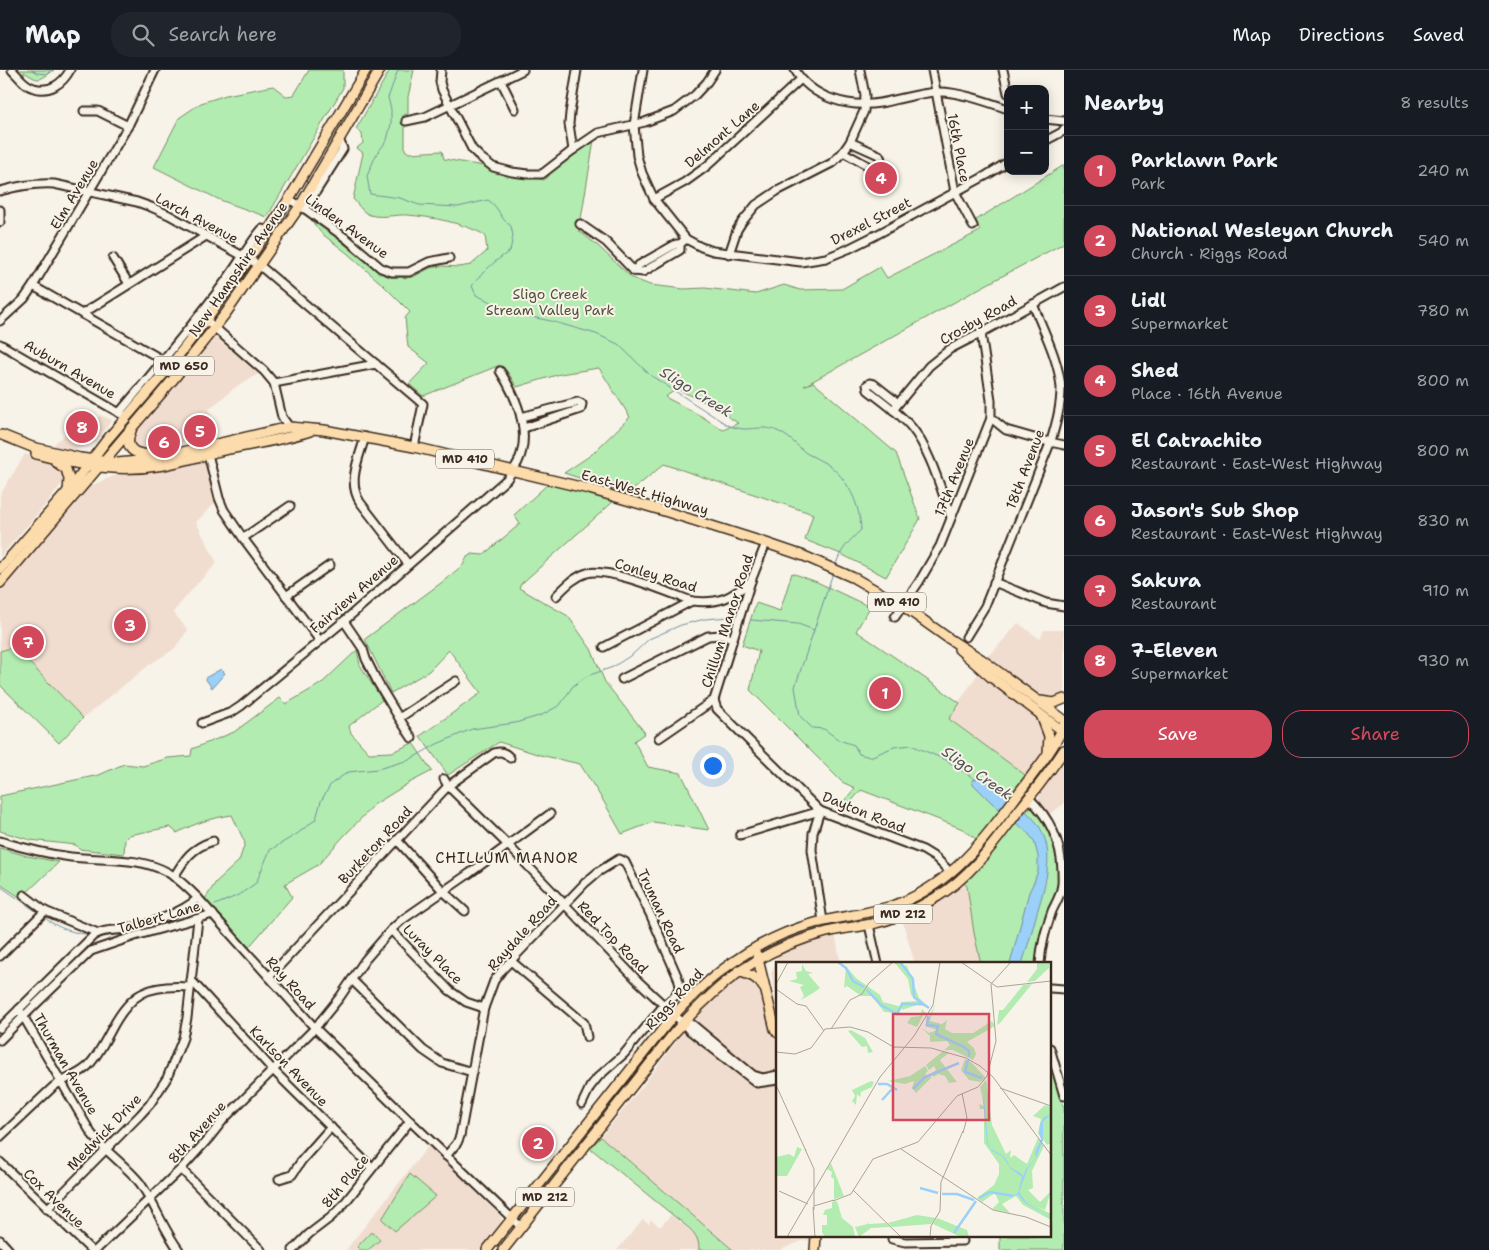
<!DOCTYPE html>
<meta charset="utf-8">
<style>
:root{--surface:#171b24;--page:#20242c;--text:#f1f3f6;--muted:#9ea1a6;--line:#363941;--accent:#d1495b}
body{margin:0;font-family:"Shantell Sans",sans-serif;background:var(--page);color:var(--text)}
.controls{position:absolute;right:15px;top:15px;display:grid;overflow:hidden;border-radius:10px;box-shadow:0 2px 12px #0003}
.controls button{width:45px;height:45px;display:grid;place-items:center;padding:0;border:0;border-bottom:1px solid var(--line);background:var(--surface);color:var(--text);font:25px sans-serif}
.you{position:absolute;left:712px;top:695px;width:18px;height:18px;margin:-12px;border:4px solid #fff;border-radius:50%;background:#1a73e8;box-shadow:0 0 0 8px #1a73e833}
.badge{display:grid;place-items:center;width:32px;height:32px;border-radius:50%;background:var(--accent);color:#fff;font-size:16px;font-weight:700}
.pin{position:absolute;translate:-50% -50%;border:2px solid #fff;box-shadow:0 1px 5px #0006}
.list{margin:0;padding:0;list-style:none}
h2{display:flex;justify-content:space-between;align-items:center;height:65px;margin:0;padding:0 20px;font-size:21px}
h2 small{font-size:16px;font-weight:400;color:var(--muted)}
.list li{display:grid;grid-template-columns:32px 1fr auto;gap:15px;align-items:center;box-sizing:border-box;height:70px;padding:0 20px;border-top:1px solid var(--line)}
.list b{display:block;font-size:19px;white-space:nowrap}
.list p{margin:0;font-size:16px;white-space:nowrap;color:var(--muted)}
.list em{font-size:16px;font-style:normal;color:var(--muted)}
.actions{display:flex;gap:10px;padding:15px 20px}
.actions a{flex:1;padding:11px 0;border:1px solid var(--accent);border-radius:20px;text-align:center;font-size:18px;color:var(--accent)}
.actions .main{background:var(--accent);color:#fff}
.icon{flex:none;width:28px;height:28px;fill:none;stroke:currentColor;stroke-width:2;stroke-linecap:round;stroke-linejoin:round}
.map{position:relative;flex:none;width:1064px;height:1180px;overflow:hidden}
header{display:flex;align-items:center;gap:30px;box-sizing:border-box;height:70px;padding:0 25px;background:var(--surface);border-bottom:1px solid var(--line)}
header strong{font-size:24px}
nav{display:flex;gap:28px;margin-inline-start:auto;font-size:18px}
.search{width:350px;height:45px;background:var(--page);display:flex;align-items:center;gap:12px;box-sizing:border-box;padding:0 18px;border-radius:20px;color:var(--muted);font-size:19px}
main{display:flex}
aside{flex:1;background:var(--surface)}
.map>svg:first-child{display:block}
.built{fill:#f0ddcf}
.green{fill:#b3ecb0;stroke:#778b67;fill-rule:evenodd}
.water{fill:#9bd0f9;stroke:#758ea1}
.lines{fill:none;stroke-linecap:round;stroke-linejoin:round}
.stream{stroke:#758ea1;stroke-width:1}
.minor-casing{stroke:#3b2a1e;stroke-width:11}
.major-casing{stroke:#3b2a1e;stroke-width:12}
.minor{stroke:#f7f3e8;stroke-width:7}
.major{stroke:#fcdcac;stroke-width:9}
.labels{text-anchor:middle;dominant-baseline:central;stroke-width:4;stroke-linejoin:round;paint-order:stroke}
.shield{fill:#f7f3e8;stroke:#73665b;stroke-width:1}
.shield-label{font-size:12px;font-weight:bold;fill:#3b2a1e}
.street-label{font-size:14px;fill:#3b2a1e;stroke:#f7f3e8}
.park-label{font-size:14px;fill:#53513b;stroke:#f7f3e8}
.water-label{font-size:15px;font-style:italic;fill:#535455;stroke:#f7f3e8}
.neighbourhood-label{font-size:15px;letter-spacing:1px;fill:#3b2a1e;stroke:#f7f3e8}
.inset-river{fill:none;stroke:#9bd0f9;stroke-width:2.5}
.inset-road{fill:none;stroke:#aca397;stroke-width:1}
.view{fill:#d1495b;fill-opacity:0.15;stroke:#d1495b;stroke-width:2.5}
.inset-edge{fill:none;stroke:#3b2a1e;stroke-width:2.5}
</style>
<header>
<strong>Map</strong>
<div class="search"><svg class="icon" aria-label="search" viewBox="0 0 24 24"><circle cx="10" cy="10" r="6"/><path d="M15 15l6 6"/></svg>Search here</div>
<nav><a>Map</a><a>Directions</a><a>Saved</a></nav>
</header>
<main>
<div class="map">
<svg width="1064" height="1180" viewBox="0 0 1064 1180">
<rect width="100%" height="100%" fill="#f7f3e8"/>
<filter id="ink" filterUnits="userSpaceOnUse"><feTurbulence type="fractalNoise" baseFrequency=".02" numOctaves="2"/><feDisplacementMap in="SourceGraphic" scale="10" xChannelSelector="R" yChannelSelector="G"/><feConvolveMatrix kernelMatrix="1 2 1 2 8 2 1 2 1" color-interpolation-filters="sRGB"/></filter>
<g filter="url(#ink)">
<g class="built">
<polygon points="215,267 260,303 237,316 209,339 215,365 141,381 135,380 130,367 136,358"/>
<polygon points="100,345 112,350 96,372 73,380 53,375 74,357 85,351 91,357"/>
<polygon points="25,384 61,398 65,407 63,412 47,433 0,487 0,425"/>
<polygon points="205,388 216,432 196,452 217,493 196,515 173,542 188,560 174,579 149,595 83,648 14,577 0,581 0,520 88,417 116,405 145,402"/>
<polygon points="1018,553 1040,569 1044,560 1064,560 1064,623 1063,625 1057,628 1049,629 1038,625 986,587 994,581"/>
<polygon points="978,604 1039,649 1045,659 1045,682 1028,707 948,648"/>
<polygon points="1064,692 1064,734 1048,745 1039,731 1039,723"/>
<polygon points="965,811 984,894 915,894 902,849 932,834 956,819"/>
<polygon points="835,864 841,894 778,894 778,935 771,904 777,887 783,882 806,873"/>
<polygon points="739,907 752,907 762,916 778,980 778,1002 761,1006 726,979 694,951 709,932"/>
<polygon points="684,961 717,986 753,1012 778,1014 778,1166 810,1166 810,1170 802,1171 780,1180 733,1180 601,1067 641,1018"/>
<polygon points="429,1075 501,1147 502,1152 500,1158 482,1180 346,1180"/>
<polygon points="671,1145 696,1165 699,1172 699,1180 617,1180 643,1150 649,1154 651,1150 660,1157"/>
</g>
<g class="green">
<path d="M7 0H54C39 11 39 12 24 2V6Z"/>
<polygon points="309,0 343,0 343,18 267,147 220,130 154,97 179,48 201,33 226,25 273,16 286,26 294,25"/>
<path d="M390 0H414L408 27V44L403 45 402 55 405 56V80L409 83 442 81 444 89 512 101 544 110 549 106V103L580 74 584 78 594 70 579 161 597 175 632 208 650 215 684 219 705 218 756 224 784 215 800 220 842 219 880 197 887 208 980 161 976 150 1064 95V173L980 218 804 316 813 312 896 383 920 449 886 507 841 484 805 470 813 444 664 394 628 424 564 403 591 385 630 347 599 298 560 304 517 317 507 301 500 295 423 326 409 314 429 293 408 277 405 248 410 242 383 215 347 183 321 163 309 147 325 156 343 173 361 188 383 204 391 207H413L430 198 441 196 459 197 471 195 487 181 485 165C463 153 433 147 407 145 396 144 376 150 366 143 361 140 357 133 353 129L363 83 357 78 363 73 362 64 356 59ZM677 319 707 333 738 353 723 360 701 346 665 327Z"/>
<polygon points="549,413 614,431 521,514 519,518 568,546 591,579 605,612 645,663 634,671 648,697 681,703 709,760 653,752 622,764 604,732 580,694 540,685 499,672 448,705 420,666 481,623 449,580 429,601 391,623 365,569 441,513 463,495 467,487 472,484 483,485 520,454 514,445"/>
<polygon points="792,503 817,512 870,537 856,561 909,597 960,633 949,649 1028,707 977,770 963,759 861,720 843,741 838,738 855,718 842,712 750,620 759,581 742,575 756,533 780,541"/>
<polygon points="14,577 83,648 59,673 0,615 0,581"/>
<path d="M357 580 360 595 382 630 349 656 351 663 369 683 392 682 413 673 432 701 409 713 375 734 343 767 318 795 285 814 292 827 249 877 205 829 216 812 239 791 245 773 232 745C212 748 195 753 177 763L170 757 129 765 125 769 124 784 79 779 76 775 30 770 0 761V726L99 705 124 694 143 696 168 688 191 686 192 679 234 662 280 628 286 634 322 613Z"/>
<polygon points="1032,737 1040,743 1057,775 1059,809 1038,894 981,894 974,863 967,816 964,813 980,797 1013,756 1030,738"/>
<polygon points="0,778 27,786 59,792 21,828 0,814"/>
<polygon points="1050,989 1064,1038 1064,1180 1000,1180 1000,1166 1050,1166"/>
<path d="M601 1067 733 1180H699C699 1171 697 1166 690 1159L590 1078Z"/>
<polygon points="410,1104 436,1126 395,1161 382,1149"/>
<polygon points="371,1162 380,1169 380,1170 368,1180 360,1180 357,1177"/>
</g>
<g class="water">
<polygon points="221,599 225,603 212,618 205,608"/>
<path d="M980 706C997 720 1024 736 1037 753 1057 781 1045 816 1036 846 1032 862 1027 878 1022 894H1010L1029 822 1034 812 1038 801V786L1034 771 1028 763 991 732 971 712Z"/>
</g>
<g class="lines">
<g class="stream">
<polyline points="32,0 37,3 47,4 51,0"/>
<path d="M398 0 388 28 391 39V54L387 70 376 85 367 106 370 124 400 128 419 135 458 137 488 130C501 139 498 147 511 156L513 166 510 181C495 191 483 201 472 216L476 225 517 244 551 251 596 264 618 274 650 305 729 356C734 357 740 359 744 359 757 359 762 356 775 360 788 365 796 375 806 383 813 387 820 390 827 394 848 408 860 435 861 460 849 471 841 479 836 494"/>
<polyline points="833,503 795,617 800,646 812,658 824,659 839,670 854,675 859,684 870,687 894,677 911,675 946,690 976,710"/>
<polyline points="751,550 798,554 814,560"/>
<polyline points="0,816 37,842"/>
<polyline points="215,835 239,825 256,813 270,780 297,764 316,749 321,731 331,714 348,702 378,699 409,690 437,674 472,659 515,653 542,645 560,635 573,616 587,606 613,597 633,584 649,569 681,555 705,549 729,547 734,548"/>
<path d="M45 848C57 857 69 862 85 864"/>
</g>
<defs>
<g id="minor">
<path d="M12 0C18 6 25 16 34 18 50 23 63 13 70 0"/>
<polyline points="441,0 440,12 442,20 472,79 480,87 493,97 512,102 528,104 542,104 573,80 598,63 645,52 674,41 695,25 707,12 715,0"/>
<polyline points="643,0 634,55 637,86 642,103 654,129 686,169 701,177 713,181 801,192 826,188 848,179 876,165 987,105 1008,92"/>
<path d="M795 0C812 28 848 38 880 33 898 30 918 23 937 22 957 21 988 32 1008 39"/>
<polyline points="932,0 955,122 973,156"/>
<polyline points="1003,0 1008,23"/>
<polyline points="501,11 515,39"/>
<polyline points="84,41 98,41 128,56"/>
<polyline points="1045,49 1064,51"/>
<polyline points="406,51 425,47 523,0"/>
<polyline points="1045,71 1062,62 1064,59"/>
<polyline points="573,80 569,54 570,43 577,0"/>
<polyline points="843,82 872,98 875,98 878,96 881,89 879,85 850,72"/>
<path d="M0 121C18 116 35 113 54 114L137 132 151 137 169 145 259 195 423 334 414 377"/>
<polyline points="289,129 305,139 347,169 381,198 392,202 409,202 429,192 449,188"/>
<polyline points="654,129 685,112 707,96 801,9"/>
<polyline points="305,139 343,79 339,69"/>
<polyline points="0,140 0,152"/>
<polyline points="580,154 606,172 634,201"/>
<polyline points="729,184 737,160 742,152 756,135 777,121 832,93 843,82 850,72 864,41 865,25 860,0"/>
<polyline points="113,188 129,214"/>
<polyline points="634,201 639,195 676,174 680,174 686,169"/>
<polyline points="634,201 643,202 680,180 680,174"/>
<polyline points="33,216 161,289 180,301"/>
<polyline points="82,244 206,166"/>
<polyline points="206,250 264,301 274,313 282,347 289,357"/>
<polyline points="0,251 24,229 33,216 128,56 155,0"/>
<polyline points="0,274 123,345"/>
<polyline points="274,313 376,294"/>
<path d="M898 333 874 314 870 313 867 315 868 320C883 332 900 343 912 358 930 380 941 420 951 447"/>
<polyline points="893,340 929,296 950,279 981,263 1064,217"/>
<path d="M119 343C156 299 193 255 227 209 239 193 249 174 262 159L268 161"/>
<polyline points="521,347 574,333 578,332 582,334 581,339 524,358"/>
<polyline points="991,348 1006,360 1041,370 1064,375"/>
<path d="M365 367C359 388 347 412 360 432L408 494"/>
<polyline points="208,384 219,428 224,440 243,468 320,571"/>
<polyline points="243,468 290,436"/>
<polyline points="994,512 1046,533 1064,536"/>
<polyline points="286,526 330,495"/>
<path d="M556 526C565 517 574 507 587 503 609 497 669 523 692 531 719 534 731 528 751 511"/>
<polyline points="895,547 919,512 940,476 991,348 991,330 981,263"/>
<polyline points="344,551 363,579 366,589 378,613 399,648 412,668"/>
<path d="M966 567 985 536 1051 371C1056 354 1061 337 1061 318 1059 290 1043 260 1033 234"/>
<polyline points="604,577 692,531"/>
<polyline points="622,609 708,566 721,565 732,569"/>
<polyline points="714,630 717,639 820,741 923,780 936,788 951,803"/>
<polyline points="399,648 456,611"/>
<path d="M202 653 232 642 241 636 344 551 507 409C511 403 515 398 518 392 532 362 517 328 500 301"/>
<polyline points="659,668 714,630 751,511 766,473"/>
<polyline points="444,709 448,716 508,775 638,911 683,953 689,960 757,1013 778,1010"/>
<path d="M1029 728C1050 748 1061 771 1062 800 1062 806 1063 813 1061 819 1060 827 1055 834 1052 841 1046 859 1041 875 1040 894"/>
<polyline points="820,741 813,763 812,780 823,851"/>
<polyline points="740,765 820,741"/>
<polyline points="397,770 443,821 465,841"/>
<path d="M0 771C23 778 47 784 71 787 104 791 139 786 169 803 180 810 189 819 198 828L315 958 410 1051 521 1157"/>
<path d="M174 807C185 788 192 778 213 771"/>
<polyline points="24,825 45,841 98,863"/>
<polyline points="869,855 878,894"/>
<polyline points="391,860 449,920 466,932 484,938"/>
<polyline points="0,886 45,841"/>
<polyline points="511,891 584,953 587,967"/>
<path d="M269 907 448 716 494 683C501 681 505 682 510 688"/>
<polyline points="191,910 273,1000 372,1098"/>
<polyline points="352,910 423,980 442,993 472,1002"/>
<polyline points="1050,918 1064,919"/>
<path d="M19 939 91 1063C105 1082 126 1095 140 1113 155 1134 163 1159 179 1180"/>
<polyline points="684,953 693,955 753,1005 763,1008 778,1005"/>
<path d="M0 958 93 866C103 859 115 861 127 859 148 855 183 842 198 828"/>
<polyline points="0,970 38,932 91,881 135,866 213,844"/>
<polyline points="1050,978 1064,1026"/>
<path d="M0 1067 53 1017C65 1008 80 1005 89 995 98 985 104 973 110 962 130 923 147 914 190 917"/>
<polyline points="446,1086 457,1073 460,1066 484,938 494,911 502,900 585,813 598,802 619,789 625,792 651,846 678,908 680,916 675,926 664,935 624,984 598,1007 590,1017 582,1034"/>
<polyline points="0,1092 91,1180"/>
<polyline points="181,1099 261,1180"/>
<polyline points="279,1109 292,1105 302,1090 331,1057"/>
<polyline points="47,1139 140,1045 150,1034 167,1008 183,968 187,948 198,849"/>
<polyline points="892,1169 905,1172 963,1171"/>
<polyline points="0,1170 9,1180"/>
<polyline points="96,1180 181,1099 209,1068 224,1049 315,958 340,927 365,890 391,860 402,850 470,803 550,744"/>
<polyline points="293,1180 309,1164 330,1148 343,1135 410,1051"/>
</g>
<g id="major">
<path d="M131 361C122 382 139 386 157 384"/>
<polyline points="2,365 32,377 80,388 118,393 138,391 174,384 289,357 324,360 414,377 589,419 661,440 766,473 804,486 854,508 903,536 948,568 981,589 1064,650"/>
<path d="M36 384C81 396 118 403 164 395 185 391 204 385 224 380 253 374 282 370 310 361"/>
<polyline points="56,392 66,399 69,409 68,421"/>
<polyline points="0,499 68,421 106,371 171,295 206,250 249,189 289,129 366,0"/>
<polyline points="0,513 176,306 226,243 300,136 380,0"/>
<polyline points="959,579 991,607 1064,662"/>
<polyline points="1040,631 1054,633 1064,629"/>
<polyline points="1041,645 1049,666 1048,683"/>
<polyline points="757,885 775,959 778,963"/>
<path d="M738 901C750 905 758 907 764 918"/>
<path d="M487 1180 674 945C713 902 758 868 815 853 843 846 872 844 900 833 952 813 986 768 1018 724 1034 702 1053 681 1064 655"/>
<path d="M503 1180 674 963C719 912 760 879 827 862 842 858 857 857 872 854 894 849 915 840 935 828 969 808 993 775 1016 744 1033 723 1050 702 1064 680"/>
<polyline points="815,1180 816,1166"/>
</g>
</defs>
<use href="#minor" class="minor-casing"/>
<use href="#major" class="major-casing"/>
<use href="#minor" class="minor"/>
<use href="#major" class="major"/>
</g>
</g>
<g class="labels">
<g class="shield">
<rect x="154" y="286.5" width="60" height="19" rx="4"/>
<rect x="436" y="379.5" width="58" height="19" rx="4"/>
<rect x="868" y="522.5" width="58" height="19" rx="4"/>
<rect x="874" y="834.5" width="58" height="19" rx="4"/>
<rect x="516" y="1117.5" width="58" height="19" rx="4"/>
</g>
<g class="shield-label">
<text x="184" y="296">MD 650</text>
<text x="465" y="389">MD 410</text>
<text x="897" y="532">MD 410</text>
<text x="903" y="844">MD 212</text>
<text x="545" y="1127">MD 212</text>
</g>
<g class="street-label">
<text transform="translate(722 64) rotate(-41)">Delmont Lane</text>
<text transform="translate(959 78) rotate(79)">16th Place</text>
<text transform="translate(74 124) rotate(-59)">Elm Avenue</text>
<text transform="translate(197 148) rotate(28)">Larch Avenue</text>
<text transform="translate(871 151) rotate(-27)">Drexel Street</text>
<text transform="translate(347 156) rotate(36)">Linden Avenue</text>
<text transform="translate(238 199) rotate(-55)">New Hampshire Avenue</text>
<text transform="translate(978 250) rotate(-29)">Crosby Road</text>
<text transform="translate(70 299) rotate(30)">Auburn Avenue</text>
<text transform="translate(1025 399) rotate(-69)">18th Avenue</text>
<text transform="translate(954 407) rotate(-68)">17th Avenue</text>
<text transform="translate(645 422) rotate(16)">East-West Highway</text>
<text transform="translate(656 505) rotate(17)">Conley Road</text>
<text transform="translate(354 524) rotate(-41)">Fairview Avenue</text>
<text transform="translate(727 551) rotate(-72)">Chillum Manor Road</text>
<text transform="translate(864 742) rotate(22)">Dayton Road</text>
<text transform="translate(375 775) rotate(-47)">Burketon Road</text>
<text transform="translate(661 841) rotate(65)">Truman Road</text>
<text transform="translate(159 847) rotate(-16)">Talbert Lane</text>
<text transform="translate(522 863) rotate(-48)">Raydale Road</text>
<text transform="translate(613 867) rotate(46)">Red Top Road</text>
<text transform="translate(433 884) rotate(45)">Luray Place</text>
<text transform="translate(291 913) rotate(48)">Ray Road</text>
<text transform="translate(674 929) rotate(-47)">Riggs Road</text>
<text transform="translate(66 994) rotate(60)">Thurman Avenue</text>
<text transform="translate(289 996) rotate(46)">Karlson Avenue</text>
<text transform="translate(104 1062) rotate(-46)">Medwick Drive</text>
<text transform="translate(197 1062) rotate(-48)">8th Avenue</text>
<text transform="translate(345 1111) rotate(-50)">8th Place</text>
<text transform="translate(54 1128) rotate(44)">Cox Avenue</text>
</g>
<g class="park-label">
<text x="550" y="224">Sligo Creek<tspan x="550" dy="16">Stream Valley Park</tspan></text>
</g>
<g class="water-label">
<text transform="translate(696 322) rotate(32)">Sligo Creek</text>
<text transform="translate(977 703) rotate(35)">Sligo Creek</text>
</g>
<g class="neighbourhood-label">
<text x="507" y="788">CHILLUM MANOR</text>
</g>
</g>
<g transform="translate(776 892)">
<rect width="275" height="275" fill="#f7f3e8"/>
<path d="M118 0 131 4 143 36 153 45 141 43 126 48 125 40 142 39 135 33 132 17ZM261 0H273V6L259 19 251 20 261 7ZM26 2 30 9 37 11 32 12 44 26 37 31 40 35 37 31 25 38 28 34 24 25 28 23 13 19 21 17 20 10 26 9ZM70 4 80 16 104 33 107 40 126 45 123 51 108 50 96 34H85L71 24 68 26ZM256 22 224 61 221 63 223 48H227L247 23ZM159 42 154 59 166 62 171 58 169 67 176 71H197L216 59 219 64 191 80 198 86 200 92 197 98 177 88H168L174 83 171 79 154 80V74L145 65 153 71 161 68 149 64ZM146 47 149 50 141 65 131 61 135 55 144 54ZM75 68 89 76 97 90 92 91 91 84 86 85 72 69ZM167 89 173 91 164 98 181 120 173 121 169 114 162 112 158 115 155 112 160 108 158 104 153 108 150 103ZM189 97 195 100 210 116 204 120 193 118 185 108ZM149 104 152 109 149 112 156 115 140 131 136 126 138 119 129 122 112 119 134 114ZM210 118 216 163 230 192 235 188 234 196 238 193 251 202 262 176 268 184 256 209 257 226 252 228 264 240 275 229 269 248 262 245 275 252V258L247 243 240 234 226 242 234 251 216 247 223 240 219 231 206 240 201 236 218 223 223 212V202L208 181V147H204L203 142 208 144 204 125ZM95 119 98 120 96 125 85 130 84 135 81 132 80 143 76 139 79 134 76 128ZM269 143 275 145V181L271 183 262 171 265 157 257 154ZM21 185 26 187 11 214H0V195L13 192 18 195ZM55 201 68 234 58 237V217L55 215 56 210 51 207ZM61 239 66 256 77 265 79 274 49 275 46 270V263H51V253H47L49 248 56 246V240ZM141 253 160 256 155 262 116 265 112 261ZM161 256 191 268 193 275H185L157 262ZM90 259 93 262 110 261 114 265 95 266 83 275 79 265 92 262Z" fill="#b3ecb0"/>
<path d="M205 116 211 122 208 136 212 181 215 187 226 193 230 197 234 205 246 212 247 215 250 207 260 196 259 190 265 177 263 172 264 162 268 155 275 152 267 160V178L260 196 252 206 243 230 250 240 275 256 248 240 242 232 238 234H236L242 231 246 215 235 207 226 194 216 189 211 181 207 138 211 123Z" fill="#9bd0f9"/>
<path class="inset-river" d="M62 0 70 6 77 19 88 25M124 0 137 17 138 35 147 42M91 28 105 43 121 52 126 42H147L153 46M152 54 151 63 162 64 160 72 188 85 193 89V95M192 98 189 110 206 116M102 122H111L121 128M137 127 149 115 183 101M106 138 117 126M144 226 162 231M166 232H181L198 238M203 236 214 230 237 234M178 271 200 239"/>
<path class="inset-road" d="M185 0 221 25 275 19M0 22 12 0M0 27 21 42 30 44 48 69M55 67 74 38 86 32 93 21 117 0M118 85 155 86 190 96 204 104 217 115 275 193M0 90 19 92 35 86 49 67 74 65 92 70 119 86M0 123 30 189M224 126 275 144M186 131 191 156 187 171M29 187 38 207V248M125 187 217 248 250 255 275 265M77 228 125 275M3 229 32 242M57 239 75 232 97 197 142 180 181 134 202 125 211 114 220 79 215 22 235 0M38 244 58 238M37 245 39 275M11 275 104 115 138 74 157 43 164 0M154 275 155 264 164 249 165 220 187 169"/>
<path class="view" d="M117 52H213V158H117Z"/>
<rect width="275" height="275" class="inset-edge"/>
</g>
</svg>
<div class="controls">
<button>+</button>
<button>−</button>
</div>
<div class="you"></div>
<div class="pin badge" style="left:885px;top:623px">1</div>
<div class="pin badge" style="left:538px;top:1073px">2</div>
<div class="pin badge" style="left:130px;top:555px">3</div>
<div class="pin badge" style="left:881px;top:108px">4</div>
<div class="pin badge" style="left:200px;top:361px">5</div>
<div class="pin badge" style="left:164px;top:372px">6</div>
<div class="pin badge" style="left:28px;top:572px">7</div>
<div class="pin badge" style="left:82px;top:357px">8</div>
</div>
<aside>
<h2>Nearby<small>8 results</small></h2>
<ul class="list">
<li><span class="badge">1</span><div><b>Parklawn Park</b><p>Park</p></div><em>240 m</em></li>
<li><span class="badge">2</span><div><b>National Wesleyan Church</b><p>Church · Riggs Road</p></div><em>540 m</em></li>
<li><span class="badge">3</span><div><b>Lidl</b><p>Supermarket</p></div><em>780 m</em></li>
<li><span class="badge">4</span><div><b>Shed</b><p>Place · 16th Avenue</p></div><em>800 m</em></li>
<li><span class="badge">5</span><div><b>El Catrachito</b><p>Restaurant · East-West Highway</p></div><em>800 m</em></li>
<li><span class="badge">6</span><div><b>Jason's Sub Shop</b><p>Restaurant · East-West Highway</p></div><em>830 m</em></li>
<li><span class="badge">7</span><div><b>Sakura</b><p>Restaurant</p></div><em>910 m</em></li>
<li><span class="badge">8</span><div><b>7-Eleven</b><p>Supermarket</p></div><em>930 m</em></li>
</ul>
<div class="actions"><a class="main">Save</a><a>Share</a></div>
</aside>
</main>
